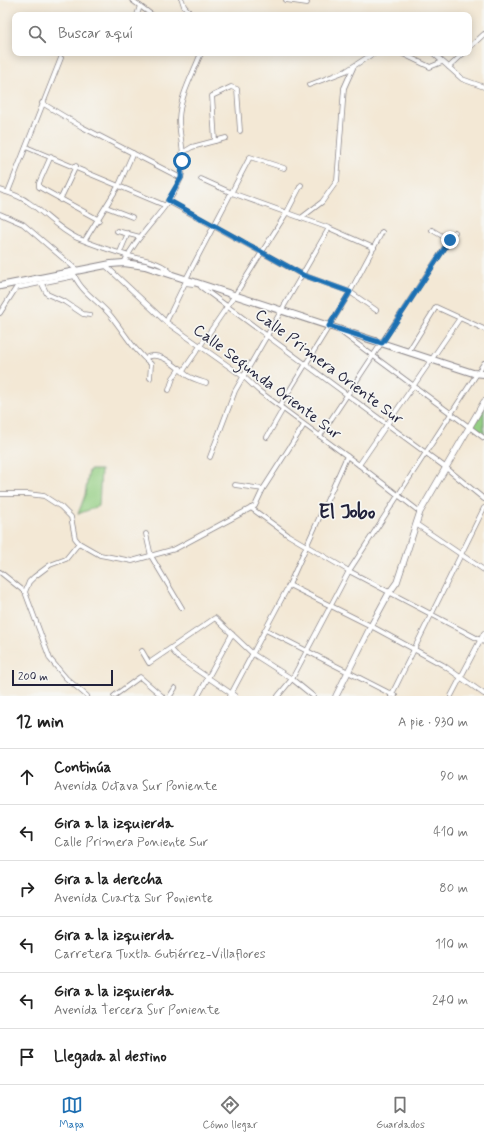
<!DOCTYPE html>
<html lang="es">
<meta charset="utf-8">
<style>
:root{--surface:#fff;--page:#f2f2f2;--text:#222;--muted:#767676;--line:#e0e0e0;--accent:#1f6fb2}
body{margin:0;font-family:Mynerve,sans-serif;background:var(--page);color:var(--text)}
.scale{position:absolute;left:12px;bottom:10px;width:101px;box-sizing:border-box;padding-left:4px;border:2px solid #22223b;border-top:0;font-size:11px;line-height:14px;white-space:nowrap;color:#22223b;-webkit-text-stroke:3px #f6f6f2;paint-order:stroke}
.stop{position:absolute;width:12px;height:12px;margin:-9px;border:3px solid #1f6fb2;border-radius:50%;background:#fff}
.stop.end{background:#1f6fb2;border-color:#fff;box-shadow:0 1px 4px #0008}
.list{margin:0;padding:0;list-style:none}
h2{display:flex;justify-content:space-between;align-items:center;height:52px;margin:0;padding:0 16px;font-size:17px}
h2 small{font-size:13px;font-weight:400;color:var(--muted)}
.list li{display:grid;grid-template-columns:26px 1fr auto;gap:12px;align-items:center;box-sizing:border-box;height:56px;padding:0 16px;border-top:1px solid var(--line)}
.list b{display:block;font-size:15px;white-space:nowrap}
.list p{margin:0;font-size:13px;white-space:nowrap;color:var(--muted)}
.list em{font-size:13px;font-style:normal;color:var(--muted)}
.icon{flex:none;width:22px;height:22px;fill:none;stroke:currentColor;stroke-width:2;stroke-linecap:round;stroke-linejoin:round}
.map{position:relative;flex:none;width:484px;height:696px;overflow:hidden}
.search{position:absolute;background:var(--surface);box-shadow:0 2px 10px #0003;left:12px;right:12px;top:12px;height:44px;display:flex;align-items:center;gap:10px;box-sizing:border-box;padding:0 14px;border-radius:8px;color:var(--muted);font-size:15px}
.sheet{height:388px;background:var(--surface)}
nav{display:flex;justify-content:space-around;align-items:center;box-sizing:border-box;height:56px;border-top:1px solid var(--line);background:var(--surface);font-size:11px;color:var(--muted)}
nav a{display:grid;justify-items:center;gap:2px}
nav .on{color:var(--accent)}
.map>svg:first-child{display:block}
.green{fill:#94cf84;stroke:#5b7860}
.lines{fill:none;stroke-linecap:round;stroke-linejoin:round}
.street-casing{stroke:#8a8588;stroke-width:5.5}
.secondary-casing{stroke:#8a8588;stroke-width:7}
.primary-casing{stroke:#8a8588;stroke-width:8}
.street{stroke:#fff;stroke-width:4}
.secondary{stroke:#fff;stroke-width:5.5}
.primary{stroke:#fff;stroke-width:6}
.route{stroke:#1f6fb2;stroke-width:5}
.labels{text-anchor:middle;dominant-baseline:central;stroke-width:3.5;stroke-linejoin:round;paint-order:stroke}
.street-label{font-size:16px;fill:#22223b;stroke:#f6f6f2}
.district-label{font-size:20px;font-weight:bold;fill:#22223b;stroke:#f6f6f2}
</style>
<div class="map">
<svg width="484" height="696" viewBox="0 0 484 696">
<rect width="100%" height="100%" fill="#f6f6f2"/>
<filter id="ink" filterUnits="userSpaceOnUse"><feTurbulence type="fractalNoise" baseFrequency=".025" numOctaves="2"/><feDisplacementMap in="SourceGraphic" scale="8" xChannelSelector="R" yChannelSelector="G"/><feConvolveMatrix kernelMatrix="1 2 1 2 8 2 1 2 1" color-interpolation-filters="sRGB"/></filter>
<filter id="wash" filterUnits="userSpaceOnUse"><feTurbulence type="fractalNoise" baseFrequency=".012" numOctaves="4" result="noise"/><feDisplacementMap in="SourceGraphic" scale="16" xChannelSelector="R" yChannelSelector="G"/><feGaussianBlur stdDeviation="0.9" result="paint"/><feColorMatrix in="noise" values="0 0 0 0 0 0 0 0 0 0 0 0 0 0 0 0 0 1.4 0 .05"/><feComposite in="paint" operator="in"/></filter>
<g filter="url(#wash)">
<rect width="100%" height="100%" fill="#f3e8d5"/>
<g class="green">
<polygon points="484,408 484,434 473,426"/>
<polygon points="89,470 101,470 99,506 78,514 85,495"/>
</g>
</g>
<g filter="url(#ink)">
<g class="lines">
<defs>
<g id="street">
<polyline points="132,0 152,15"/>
<polyline points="182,0 184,6 192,15"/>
<polyline points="286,0 307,3"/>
<polyline points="137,15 140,6"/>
<polyline points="469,48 484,34"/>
<polyline points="401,53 430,67 442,62"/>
<polyline points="433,53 462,79 484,87"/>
<polyline points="449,67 464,53"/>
<polyline points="309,85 346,71 374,53"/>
<polyline points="42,103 82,127 181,178"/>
<polyline points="215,141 212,96 231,87 237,89 240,131"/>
<polyline points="26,147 164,205"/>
<polyline points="182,153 192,147 226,138"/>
<polyline points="51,156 39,183 39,187 99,220"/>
<polyline points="201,179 232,193 329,228 374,248"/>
<path d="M0 190C10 193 20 196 28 202 45 213 59 230 77 238 94 245 112 251 129 256 143 260 161 261 171 273"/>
<polyline points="8,192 61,58"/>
<polyline points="60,200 76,166"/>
<polyline points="168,201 303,275 350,292 376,310"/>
<polyline points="106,207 132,217"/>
<polyline points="0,214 23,224 78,271"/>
<polyline points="301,218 322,202 337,181 344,88 353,68"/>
<polyline points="432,230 449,240"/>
<polyline points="117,231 140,237"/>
<polyline points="85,240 119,185 133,153"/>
<polyline points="120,252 128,233"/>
<path d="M124 263C138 232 168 211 180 180 188 161 179 138 179 119 180 96 193 74 201 53"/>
<polyline points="105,265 166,322 244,377 259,391 359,465 420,512"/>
<path d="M73 272C80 292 98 300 111 316 124 332 134 351 151 364L150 378"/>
<polyline points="186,279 250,157 284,168"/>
<polyline points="42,284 47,294 65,302 83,314 90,315"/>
<polyline points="201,285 201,287 445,467 484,499"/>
<polyline points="0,313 16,288 75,276"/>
<polyline points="166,322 185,283 193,284"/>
<polyline points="337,329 484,438"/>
<polyline points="408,352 436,307 484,329"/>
<path d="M145 358C160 349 177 368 188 376 193 379 200 381 206 383"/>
<polyline points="183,371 235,295 287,212 301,185"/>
<polyline points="169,390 173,378 180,368"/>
<polyline points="280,406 350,292 382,232"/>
<polyline points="320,436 455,232"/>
<polyline points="267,437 283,409"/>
<polyline points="210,457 235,391 329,228"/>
<polyline points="359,465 460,318"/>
<polyline points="235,485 263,489"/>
<polyline points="0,494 28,494 44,496 61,507 71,517 75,538 79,543 100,555 132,561 175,549 255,506 263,489 304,425"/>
<polyline points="251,508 288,535 349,571 484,642"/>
<polyline points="416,524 484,570"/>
<polyline points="146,534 151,556 182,608"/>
<polyline points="0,572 25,592 50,659 66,678 87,696"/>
<polyline points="289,585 371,626 443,665 484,694"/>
<polyline points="25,592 29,582 34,577 50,565 66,559 79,543"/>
<polyline points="266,630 395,696"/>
<polyline points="171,649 179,658 235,696"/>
<polyline points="142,651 149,663 215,618 253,654 292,679 313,696"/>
<polyline points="114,696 140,677 162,696"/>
<polyline points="170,696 175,688"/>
<polyline points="198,696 232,634"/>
<polyline points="230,696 289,585 347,456"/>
<polyline points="278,696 292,679 349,571 484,363"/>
<polyline points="391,696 484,508"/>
<polyline points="451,696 484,633"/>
</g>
<polyline id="secondary" points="336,696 371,626 389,593 397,582 420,512 484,402"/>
<polyline id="primary" points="0,286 111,264 124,263 145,266 473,373 484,374"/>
</defs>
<use href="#street" class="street-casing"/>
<use href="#secondary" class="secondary-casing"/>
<use href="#primary" class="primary-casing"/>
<use href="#street" class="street"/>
<use href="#secondary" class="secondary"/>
<use href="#primary" class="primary"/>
</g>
</g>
<g class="lines" filter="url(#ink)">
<polyline class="route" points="182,161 181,178 168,200 303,275 350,292 329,326 382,343 450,240"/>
</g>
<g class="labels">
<g class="street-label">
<text transform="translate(329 367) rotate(37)">Calle Primera Oriente Sur</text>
<text transform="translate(267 382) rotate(37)">Calle Segunda Oriente Sur</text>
</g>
<g class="district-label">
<text x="347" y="512">El Jobo</text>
</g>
</g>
</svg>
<div class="scale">200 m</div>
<div class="stop" style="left:182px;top:161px"></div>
<div class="stop end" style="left:450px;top:240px"></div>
<div class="search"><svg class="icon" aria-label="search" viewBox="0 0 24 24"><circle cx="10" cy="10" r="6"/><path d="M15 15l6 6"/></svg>Buscar aquí</div>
</div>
<section class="sheet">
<h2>12 min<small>A pie · 930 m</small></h2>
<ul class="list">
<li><svg class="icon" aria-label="ahead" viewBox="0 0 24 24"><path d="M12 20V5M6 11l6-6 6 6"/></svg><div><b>Continúa</b><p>Avenida Octava Sur Poniente</p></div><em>90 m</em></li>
<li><svg class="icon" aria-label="left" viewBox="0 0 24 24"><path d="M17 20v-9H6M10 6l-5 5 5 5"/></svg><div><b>Gira a la izquierda</b><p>Calle Primera Poniente Sur</p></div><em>410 m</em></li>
<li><svg class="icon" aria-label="right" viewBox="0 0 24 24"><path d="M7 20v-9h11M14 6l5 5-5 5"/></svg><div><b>Gira a la derecha</b><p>Avenida Cuarta Sur Poniente</p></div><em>80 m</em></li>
<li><svg class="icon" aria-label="left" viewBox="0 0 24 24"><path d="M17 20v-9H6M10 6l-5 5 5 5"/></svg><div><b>Gira a la izquierda</b><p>Carretera Tuxtla Gutiérrez-Villaflores</p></div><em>110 m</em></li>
<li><svg class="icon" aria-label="left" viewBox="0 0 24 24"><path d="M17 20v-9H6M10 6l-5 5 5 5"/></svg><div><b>Gira a la izquierda</b><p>Avenida Tercera Sur Poniente</p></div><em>240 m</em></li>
<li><svg class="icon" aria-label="arrive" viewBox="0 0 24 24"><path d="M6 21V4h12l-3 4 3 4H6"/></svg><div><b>Llegada al destino</b></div></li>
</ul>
</section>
<nav>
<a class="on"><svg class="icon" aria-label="map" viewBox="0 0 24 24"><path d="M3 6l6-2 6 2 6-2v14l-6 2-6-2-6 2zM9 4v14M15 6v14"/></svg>Mapa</a>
<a><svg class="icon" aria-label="directions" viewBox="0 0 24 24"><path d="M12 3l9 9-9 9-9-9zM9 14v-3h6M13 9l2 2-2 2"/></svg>Cómo llegar</a>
<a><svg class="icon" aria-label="saved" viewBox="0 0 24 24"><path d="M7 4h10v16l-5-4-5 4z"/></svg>Guardados</a>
</nav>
